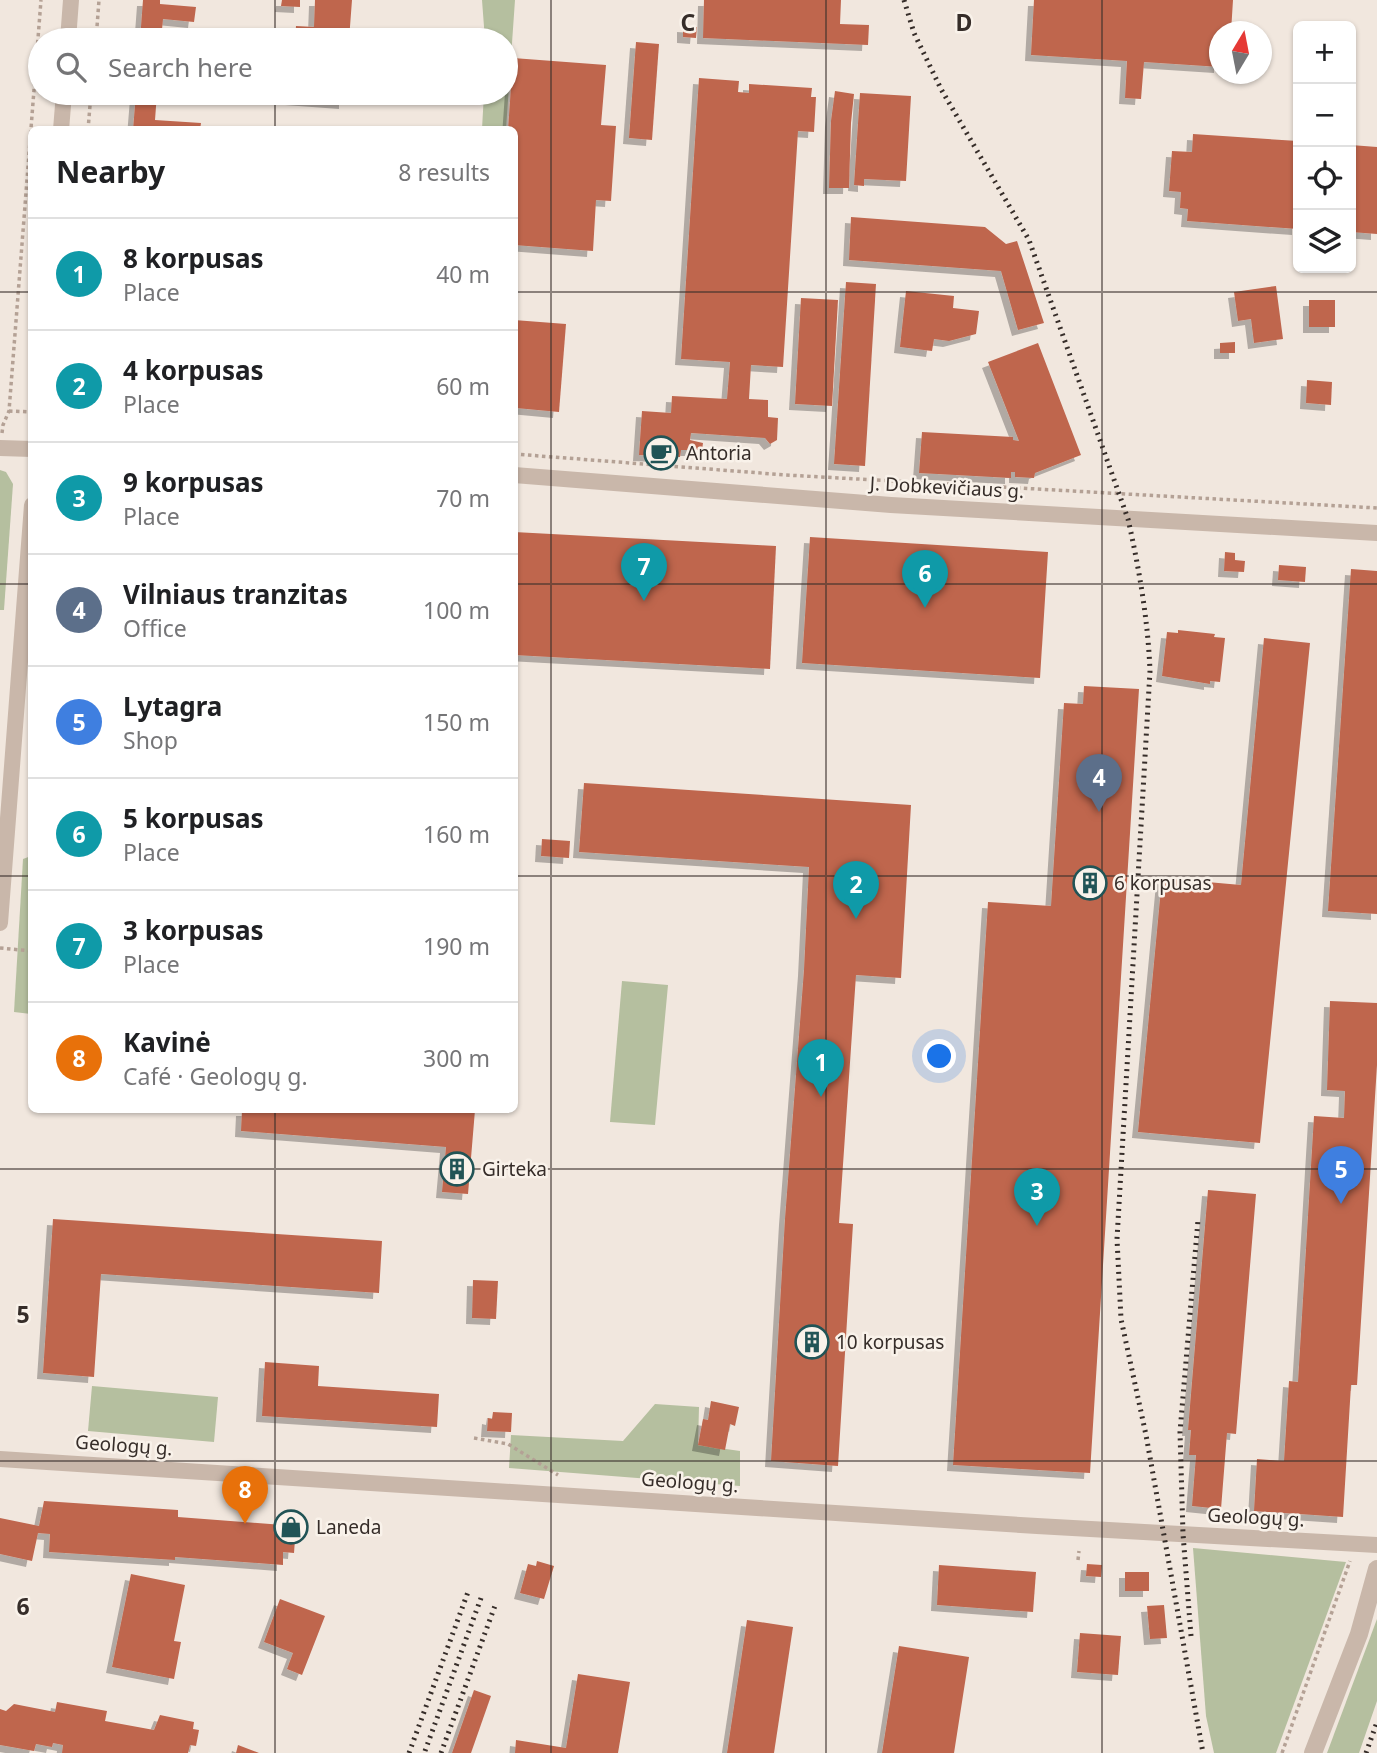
<!DOCTYPE html>
<meta charset="utf-8">
<style>
:root{--surface:#fff;--page:#f6f6f6;--text:#202124;--muted:#757577;--line:#e0e0e0;--accent:#215456}
body{margin:0;font-family:"Noto Sans",sans-serif;background:var(--page);color:var(--text)}
.controls{position:absolute;right:21px;top:21px;display:grid;overflow:hidden;border-radius:10px;box-shadow:0 2px 5px #0004}
.controls button{width:63px;height:63px;display:grid;place-items:center;padding:0;border:0;border-bottom:2px solid var(--line);background:var(--surface);color:var(--text);font:35px sans-serif}
.compass{position:absolute;left:1209px;top:21px;width:63px;height:63px;border-radius:50%;background:var(--surface);box-shadow:0 2px 5px #0004;rotate:10deg}
.you{position:absolute;left:940px;top:1057px;width:24px;height:24px;margin:-18px;border:5px solid #fff;border-radius:50%;background:#1a73e8;box-shadow:0 0 0 10px #1a73e833}
.badge{display:grid;place-items:center;width:46px;height:46px;border-radius:50%;background:var(--accent);color:#fff;font-size:23px;font-weight:700}
.pin{position:absolute;translate:-50% -58px;filter:drop-shadow(0 2px 4px #0008)}
.pin::after{content:'';position:absolute;top:37px;width:24px;height:21px;background:inherit;clip-path:polygon(0 0,100% 0,50% 100%)}
.list{margin:0;padding:0;list-style:none}
h2{display:flex;justify-content:space-between;align-items:center;height:91px;margin:0;padding:0 28px;font-size:30px}
h2 small{font-size:23px;font-weight:400;color:var(--muted)}
.list li{display:grid;grid-template-columns:46px 1fr auto;gap:21px;align-items:center;box-sizing:border-box;height:112px;padding:0 28px;border-top:2px solid var(--line)}
.list b{display:block;font-size:26px;white-space:nowrap}
.list p{margin:0;font-size:23px;white-space:nowrap;color:var(--muted)}
.list em{font-size:23px;font-style:normal;color:var(--muted)}
.icon{flex:none;width:38px;height:38px;fill:none;stroke:currentColor;stroke-width:2;stroke-linecap:round;stroke-linejoin:round}
.map{position:relative;flex:none;width:1377px;height:1753px;overflow:hidden}
.search{position:absolute;background:var(--surface);box-shadow:0 2px 5px #0004;left:28px;top:28px;width:490px;height:77px;display:flex;align-items:center;gap:18px;box-sizing:border-box;padding:0 24px;border-radius:38px;color:var(--muted);font-size:26px}
.panel{position:absolute;background:var(--surface);box-shadow:0 2px 5px #0004;left:28px;top:126px;width:490px;height:987px;border-radius:10px}
.map>svg:first-child{display:block}
.green{fill:#b5bf9f}
.building{fill:#bf664e;filter:url(#shadow)}
.lines{fill:none;stroke-linecap:round;stroke-linejoin:round}
.path{stroke:#b4a195;stroke-width:3.5;stroke-dasharray:3.5 3.5;stroke-linecap:butt}
.minor{stroke:#c9b7aa;stroke-width:16}
.tertiary{stroke:#c9b7aa;stroke-width:18}
.rail{stroke:#362d29;stroke-width:5;stroke-dasharray:2 5;stroke-linecap:butt}
.grid{fill:none;stroke:#362d29;stroke-width:2;stroke-opacity:0.55}
.labels{text-anchor:middle;dominant-baseline:central;stroke-width:5;stroke-linejoin:round;paint-order:stroke}
.poi-label{font-size:19px;fill:#362d29;stroke:#f9f2ea;text-anchor:start}
.street-label{font-size:19px;fill:#362d29;stroke:#f9f2ea}
.grid-label{font-size:23px;text-anchor:middle;font-weight:bold;fill:#362d29;stroke:#f9f2ea;stroke-width:5;stroke-linejoin:round;paint-order:stroke}
</style>
<div class="map">
<svg width="1377" height="1753" viewBox="0 0 1377 1753">
<defs>
<filter id="shadow"><feDropShadow dx="-6" dy="6" stdDeviation="0" flood-color="#0004"/></filter>
</defs>
<rect width="100%" height="100%" fill="#f1e7de"/>
<g class="green">
<polygon points="482,0 515,0 506,129 482,129 484,93 506,93 506,40 485,40"/>
<polygon points="0,470 6,472 13,484 4,610 0,610"/>
<polygon points="31,856 32,856 31,1014 14,1012 23,859"/>
<polygon points="622,981 668,985 655,1125 610,1122"/>
<polygon points="92,1386 218,1397 214,1442 88,1431"/>
<polygon points="655,1404 699,1407 698,1445 740,1451 740,1486 509,1468 511,1435 623,1441"/>
<polygon points="1193,1548 1346,1562 1276,1753 1214,1753 1206,1716"/>
<polygon points="1377,1619 1377,1701 1359,1753 1327,1753"/>
</g>
<g class="building">
<polygon points="143,0 160,0 160,4 196,7 194,22 163,19 161,40 140,40"/>
<polygon points="282,0 300,0 300,7 281,6"/>
<polygon points="315,0 352,0 349,40 295,40 296,26 314,27"/>
<polygon points="704,0 841,0 840,24 869,25 868,45 703,38"/>
<polygon points="1034,0 1233,0 1231,32 1220,32 1220,67 1144,62 1141,99 1125,98 1127,61 1031,55"/>
<polygon points="683,26 697,27 696,38 683,37"/>
<polygon points="636,42 659,44 652,140 629,138"/>
<polygon points="513,58 606,65 601,125 616,126 611,201 596,200 593,251 514,245 514,130 508,130"/>
<polygon points="699,78 739,81 738,92 749,93 749,84 812,88 811,97 816,97 814,132 798,131 783,367 751,365 749,399 768,400 768,417 778,418 777,440 770,444 765,438 691,433 690,440 703,443 702,450 681,450 680,457 639,455 642,411 671,413 672,396 727,399 730,362 681,359"/>
<polygon points="835,91 854,94 851,123 849,188 829,188 831,121"/>
<polygon points="136,93 157,93 155,120 201,123 200,130 133,130"/>
<polygon points="292,93 345,93 345,103 291,99"/>
<polygon points="860,93 911,96 906,181 864,179 864,186 854,185"/>
<polygon points="1193,134 1298,141 1298,229 1187,221 1188,209 1180,208 1181,192 1169,191 1172,151 1192,152"/>
<polygon points="1351,145 1377,147 1377,234 1351,232"/>
<polygon points="851,217 985,227 1006,244 1017,241 1044,323 1018,330 1001,271 849,260"/>
<polygon points="846,282 876,284 865,466 834,464"/>
<polygon points="1276,286 1283,339 1254,343 1251,319 1238,321 1234,292"/>
<polygon points="906,291 954,296 953,308 979,311 976,334 949,341 934,339 932,351 900,347"/>
<polygon points="801,298 838,300 832,406 795,404"/>
<rect x="1309" y="300" width="26" height="27"/>
<polygon points="514,320 566,324 559,412 516,408 514,406"/>
<polygon points="1235,342 1235,353 1220,353 1220,343"/>
<polygon points="1038,343 1081,455 1035,473 1034,478 1015,477 1015,472 1011,472 1011,478 919,473 922,432 1013,437 1013,440 1019,441 988,362"/>
<polygon points="1307,380 1332,382 1331,405 1306,403"/>
<polygon points="514,532 776,546 770,669 514,655"/>
<polygon points="810,537 1048,552 1040,678 802,663"/>
<polygon points="1225,552 1235,553 1235,560 1245,561 1244,572 1224,571"/>
<polygon points="1279,565 1306,567 1305,582 1278,580"/>
<polygon points="1351,569 1377,571 1377,914 1328,911"/>
<polygon points="1178,630 1215,634 1214,637 1225,638 1220,682 1210,681 1210,684 1162,676 1167,632 1178,633"/>
<polygon points="1264,638 1310,643 1260,1143 1138,1132 1162,878 1241,885"/>
<polygon points="1084,686 1139,689 1090,1473 953,1465 988,902 1051,906 1064,703 1083,704"/>
<polygon points="584,783 911,805 901,978 856,975 839,1223 853,1224 838,1466 771,1461 785,1219 804,970 809,867 579,852"/>
<polygon points="542,839 570,841 569,858 541,856"/>
<polygon points="1330,1001 1377,1003 1377,1065 1357,1385 1351,1385 1343,1517 1254,1511 1257,1459 1284,1461 1289,1381 1298,1382 1314,1116 1344,1118 1345,1091 1327,1090"/>
<polygon points="242,1110 475,1110 468,1194 442,1192 446,1147 241,1131"/>
<polygon points="1208,1190 1256,1194 1236,1434 1227,1433 1221,1509 1192,1506 1196,1455 1189,1455 1191,1430 1188,1430"/>
<polygon points="53,1219 382,1241 379,1293 101,1274 94,1377 43,1373"/>
<polygon points="473,1280 498,1281 496,1319 472,1318"/>
<polygon points="265,1362 319,1366 318,1386 439,1394 437,1427 262,1416"/>
<polygon points="711,1401 739,1407 735,1426 730,1424 725,1450 698,1445 703,1419 708,1420"/>
<polygon points="493,1412 512,1413 511,1432 487,1431 488,1418 492,1419"/>
<polygon points="44,1501 178,1510 178,1517 296,1526 294,1553 283,1552 283,1565 175,1557 175,1560 49,1552 50,1534 38,1533 32,1561 0,1554 0,1518 39,1526"/>
<polygon points="537,1561 554,1566 544,1599 520,1593 528,1564 536,1566"/>
<polygon points="1087,1564 1102,1565 1101,1577 1086,1576"/>
<polygon points="939,1565 1036,1572 1033,1612 937,1605"/>
<rect x="1125" y="1572" width="24" height="19"/>
<polygon points="131,1574 185,1585 174,1641 181,1642 174,1679 112,1667"/>
<polygon points="280,1599 325,1616 302,1675 287,1669 293,1653 264,1642"/>
<polygon points="1164,1605 1167,1638 1150,1639 1147,1606"/>
<polygon points="747,1620 793,1627 774,1753 727,1753"/>
<polygon points="1080,1633 1121,1636 1118,1675 1077,1672"/>
<polygon points="899,1646 969,1657 954,1753 882,1753"/>
<polygon points="578,1674 630,1682 618,1753 515,1753 516,1740 566,1748"/>
<polygon points="474,1690 491,1696 471,1753 452,1753"/>
<polygon points="57,1702 107,1711 105,1721 154,1730 160,1715 194,1722 193,1729 199,1730 196,1746 190,1745 188,1753 62,1753 63,1745 53,1743 52,1747 36,1744 34,1751 0,1745 0,1709 6,1711 14,1704 55,1712"/>
<polygon points="238,1745 259,1753 236,1753"/>
</g>
<g class="lines">
<g class="path">
<polyline points="96,40 99,0"/>
<polyline points="88,130 91,93"/>
<polyline points="9,411 32,412"/>
<polyline points="2,433 3,425 9,411 41,0"/>
<polyline points="514,454 786,475 1377,508"/>
<polyline points="0,948 32,951"/>
<polyline points="474,1438 508,1444 558,1475"/>
<polyline points="1078,1560 1079,1551"/>
<polyline points="1282,1753 1350,1561"/>
</g>
<g class="minor">
<polyline points="68,40 71,0"/>
<polyline points="61,130 64,93"/>
<polyline points="0,448 32,449"/>
<polyline points="514,475 891,505 1377,533"/>
<polyline points="0,923 32,505"/>
<polyline points="0,1459 1037,1526 1377,1545"/>
</g>
<polyline class="tertiary" points="1313,1753 1359,1634 1377,1569"/>
<g class="rail">
<path d="M904 0 914 33 941 89 1029 240 1128 519C1139 568 1148 620 1150 671L1117 1239 1121 1319 1146 1435 1203 1753"/>
<polyline points="1191,1636 1183,1534 1180,1432 1198,1220"/>
<polyline points="425,1751 481,1598"/>
<polyline points="409,1753 468,1592"/>
<polyline points="441,1753 496,1603"/>
<polyline points="1366,1753 1377,1722"/>
</g>
</g>
<path class="grid" d="M275 0V40M551 0V1753M826 0V1753M1102 0V1753M275 93V130M0 292H32M514 292H1377M0 584H32M514 584H1377M0 876H32M514 876H1377M275 1110V1753M0 1169H1377M0 1461H1377"/>
<defs>
<symbol id="cafe-ring" viewBox="-11 -11 22 22"><circle r="9.5" fill="#f9f2ea" stroke="#215456" stroke-width="1.5"/><path d="M-5.5-4.5H6V0H3Q3 3.5 0 3.5H-2.5Q-5.5 3.5-5.5 0ZM3-3.2v2h1.7v-2ZM-6 4.5H4V6H-6Z" fill="#215456"/></symbol>
<symbol id="building-ring" viewBox="-11 -11 22 22"><circle r="9.5" fill="#f9f2ea" stroke="#215456" stroke-width="1.5"/><path d="M-4-6H4V6H1V3H-1V6H-4ZM-2.5-4.3h1.7v1.8h-1.7ZM.8-4.3h1.7v1.8H.8ZM-2.5-1h1.7V.8h-1.7ZM.8-1h1.7V.8H.8Z" fill="#215456"/></symbol>
<symbol id="shop-ring" viewBox="-11 -11 22 22"><circle r="9.5" fill="#f9f2ea" stroke="#215456" stroke-width="1.5"/><path d="M-5-2.5h2.3a2.7 3.5 0 0 1 5.4 0H5L5.5 6h-11ZM-1.5-2.5h3a1.5 2.3 0 0 0-3 0Z" fill="#215456"/></symbol>
</defs>
<g fill-rule="evenodd">
<use href="#cafe-ring" x="642" y="434" width="38" height="38"/>
<use href="#building-ring" x="1071" y="864" width="38" height="38"/>
<use href="#building-ring" x="438" y="1150" width="38" height="38"/>
<use href="#building-ring" x="793" y="1323" width="38" height="38"/>
<use href="#shop-ring" x="272" y="1508" width="38" height="38"/>
</g>
<g class="labels">
<g class="poi-label">
<text x="686" y="453">Antoria</text>
<text x="1114" y="883">6 korpusas</text>
<text x="482" y="1169">Girteka</text>
<text x="836" y="1342">10 korpusas</text>
<text x="316" y="1527">Laneda</text>
</g>
<g class="street-label">
<text transform="translate(947 487) rotate(3)">J. Dobkevičiaus g.</text>
<text transform="translate(124 1445) rotate(4)">Geologų g.</text>
<text transform="translate(690 1482) rotate(4)">Geologų g.</text>
<text transform="translate(1256 1517) rotate(3)">Geologų g.</text>
</g>
</g>
<g class="grid-label">
<text x="688" y="31">C</text>
<text x="964" y="31">D</text>
<text x="23" y="1323">5</text>
<text x="23" y="1615">6</text>
</g>
</svg>
<div class="controls">
<button>+</button>
<button>−</button>
<button><svg class="icon" aria-label="locate" viewBox="0 0 24 24"><circle cx="12" cy="12" r="6"/><path d="M12 2v4M12 18v4M2 12h4M18 12h4"/></svg></button>
<button><svg class="icon" aria-label="layers" viewBox="0 0 24 24"><path d="M12 4l9 5-9 5-9-5zM3 14l9 5 9-5"/></svg></button>
</div>
<svg class="compass" viewBox="-18 -18 36 36"><path d="M0-13l5 13h-10z" fill="#e53935"/><path d="M0 13l5-13h-10z" fill="#757577"/></svg>
<div class="you"></div>
<div class="pin badge" style="left:821px;top:1097px;background:#0f9aa8">1</div>
<div class="pin badge" style="left:856px;top:919px;background:#0f9aa8">2</div>
<div class="pin badge" style="left:1037px;top:1226px;background:#0f9aa8">3</div>
<div class="pin badge" style="left:1099px;top:812px;background:#5c6f8a">4</div>
<div class="pin badge" style="left:1341px;top:1204px;background:#3f7fe0">5</div>
<div class="pin badge" style="left:925px;top:608px;background:#0f9aa8">6</div>
<div class="pin badge" style="left:644px;top:601px;background:#0f9aa8">7</div>
<div class="pin badge" style="left:245px;top:1524px;background:#e8710a">8</div>
<div class="search"><svg class="icon" aria-label="search" viewBox="0 0 24 24"><circle cx="10" cy="10" r="6"/><path d="M15 15l6 6"/></svg>Search here</div>
<section class="panel">
<h2>Nearby<small>8 results</small></h2>
<ul class="list">
<li><span class="badge" style="background:#0f9aa8">1</span><div><b>8 korpusas</b><p>Place</p></div><em>40 m</em></li>
<li><span class="badge" style="background:#0f9aa8">2</span><div><b>4 korpusas</b><p>Place</p></div><em>60 m</em></li>
<li><span class="badge" style="background:#0f9aa8">3</span><div><b>9 korpusas</b><p>Place</p></div><em>70 m</em></li>
<li><span class="badge" style="background:#5c6f8a">4</span><div><b>Vilniaus tranzitas</b><p>Office</p></div><em>100 m</em></li>
<li><span class="badge" style="background:#3f7fe0">5</span><div><b>Lytagra</b><p>Shop</p></div><em>150 m</em></li>
<li><span class="badge" style="background:#0f9aa8">6</span><div><b>5 korpusas</b><p>Place</p></div><em>160 m</em></li>
<li><span class="badge" style="background:#0f9aa8">7</span><div><b>3 korpusas</b><p>Place</p></div><em>190 m</em></li>
<li><span class="badge" style="background:#e8710a">8</span><div><b>Kavinė</b><p>Café · Geologų g.</p></div><em>300 m</em></li>
</ul>
</section>
</div>
